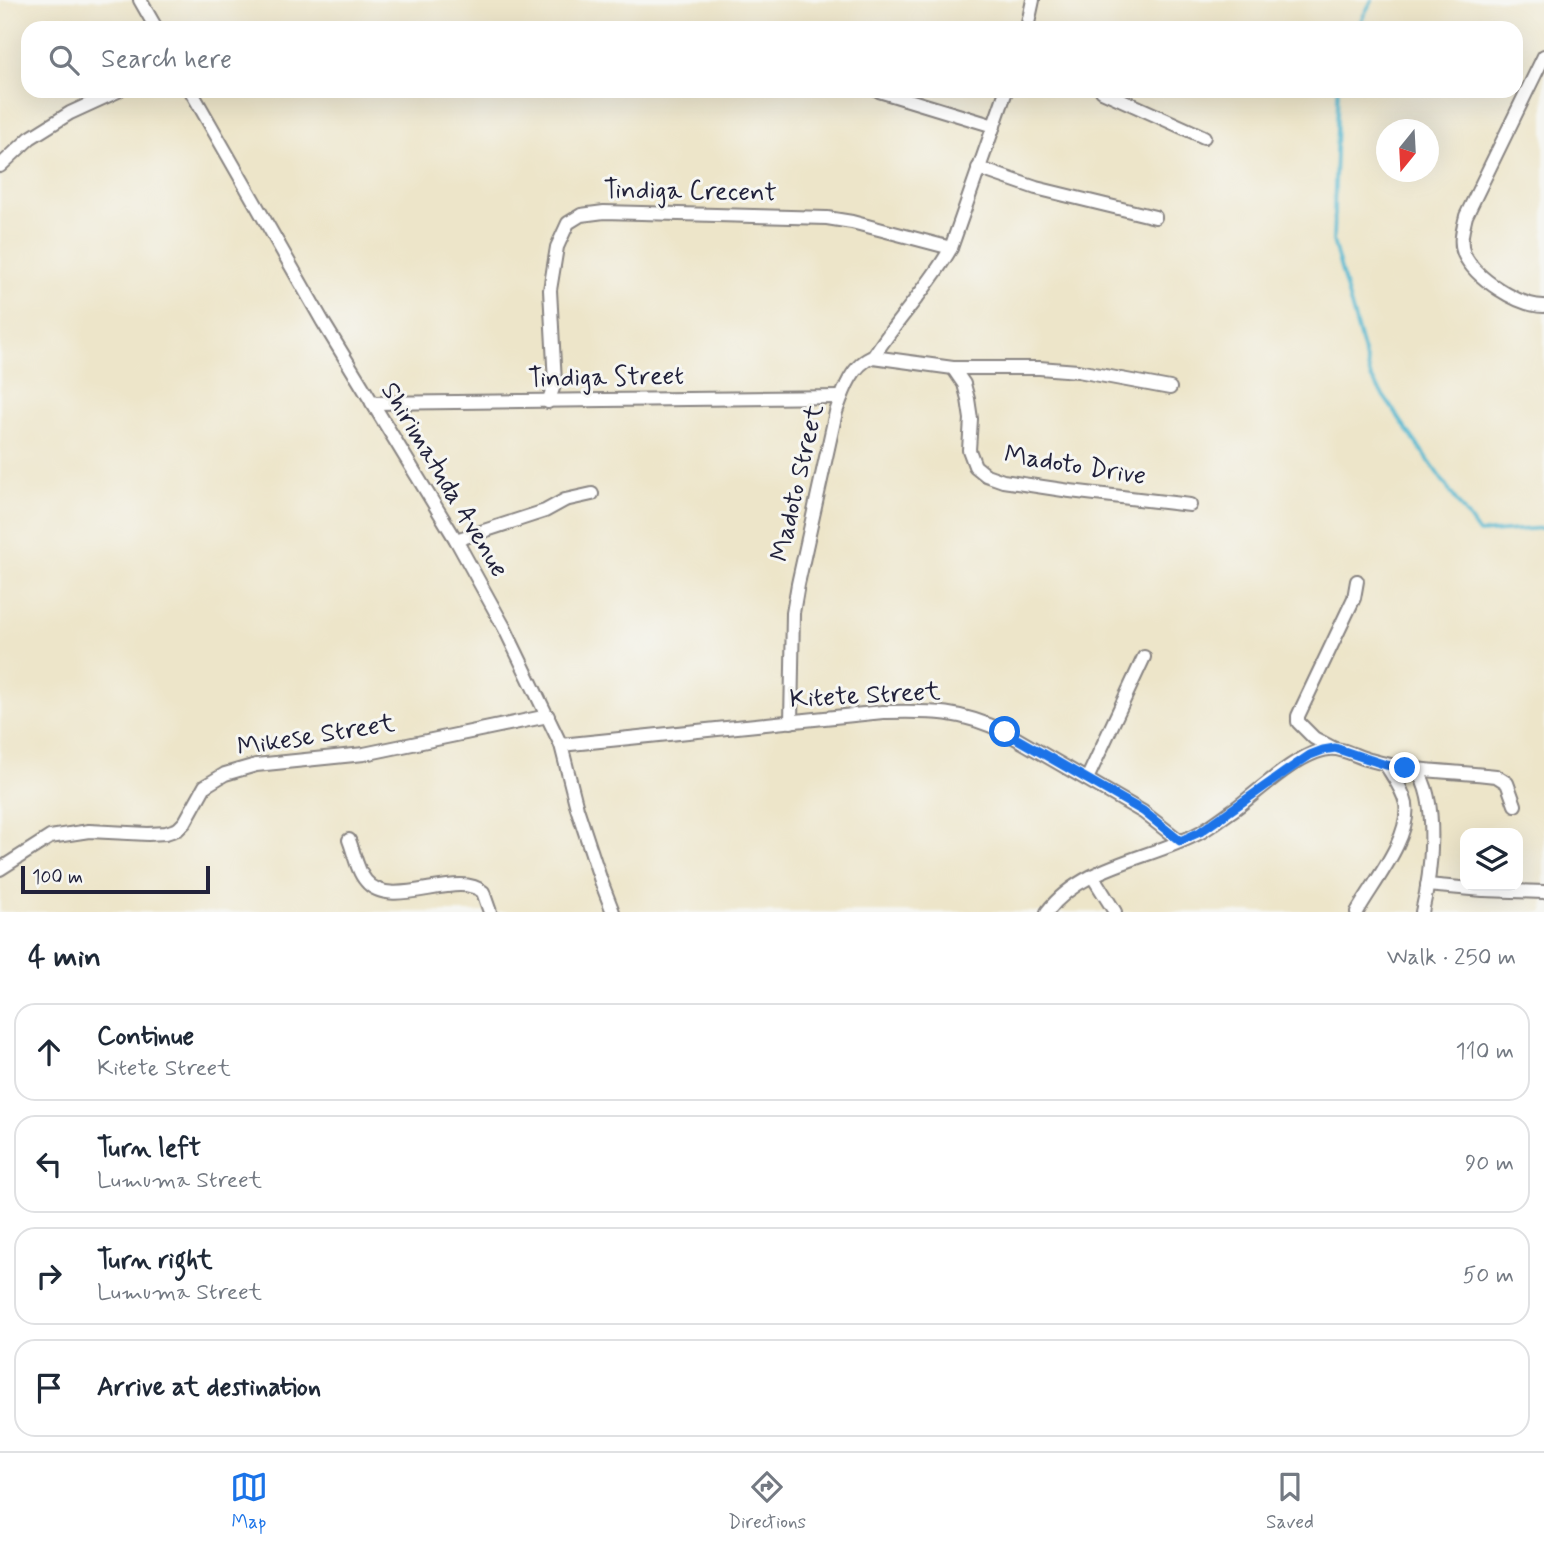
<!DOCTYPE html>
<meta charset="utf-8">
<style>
:root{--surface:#fff;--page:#f6f6f7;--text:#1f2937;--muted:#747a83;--line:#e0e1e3;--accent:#1a73e8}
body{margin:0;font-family:Mynerve,sans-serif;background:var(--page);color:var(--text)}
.controls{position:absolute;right:21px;bottom:21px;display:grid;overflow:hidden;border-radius:14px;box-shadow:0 7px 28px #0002}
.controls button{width:63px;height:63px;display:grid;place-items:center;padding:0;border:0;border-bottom:2px solid var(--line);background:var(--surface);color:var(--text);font:35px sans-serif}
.compass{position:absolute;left:1376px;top:119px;width:63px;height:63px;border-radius:50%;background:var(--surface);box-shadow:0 7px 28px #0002;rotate:198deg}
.scale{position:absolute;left:21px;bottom:18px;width:189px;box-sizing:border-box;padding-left:7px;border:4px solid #22223b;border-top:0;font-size:19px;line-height:24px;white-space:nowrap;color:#22223b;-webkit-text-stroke:5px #f6f6f2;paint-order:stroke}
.stop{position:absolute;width:21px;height:21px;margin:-16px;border:5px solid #1a73e8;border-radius:50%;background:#fff}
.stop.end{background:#1a73e8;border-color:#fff;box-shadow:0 2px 7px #0008}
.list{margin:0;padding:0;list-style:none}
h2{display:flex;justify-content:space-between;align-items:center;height:91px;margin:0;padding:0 28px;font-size:30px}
h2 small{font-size:23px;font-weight:400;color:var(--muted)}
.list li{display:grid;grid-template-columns:46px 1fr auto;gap:21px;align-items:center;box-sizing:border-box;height:98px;margin:0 14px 14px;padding:0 14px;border:2px solid var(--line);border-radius:21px}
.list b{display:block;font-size:26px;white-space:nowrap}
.list p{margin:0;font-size:23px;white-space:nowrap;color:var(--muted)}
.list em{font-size:23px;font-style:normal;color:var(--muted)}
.icon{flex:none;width:38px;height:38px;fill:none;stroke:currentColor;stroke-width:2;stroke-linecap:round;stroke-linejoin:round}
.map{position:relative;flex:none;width:1544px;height:912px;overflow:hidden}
.search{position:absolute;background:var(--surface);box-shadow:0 7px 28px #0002;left:21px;right:21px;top:21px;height:77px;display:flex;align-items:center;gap:18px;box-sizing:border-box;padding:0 24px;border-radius:21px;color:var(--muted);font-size:26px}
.sheet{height:539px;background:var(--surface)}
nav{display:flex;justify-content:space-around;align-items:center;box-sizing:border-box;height:98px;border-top:2px solid var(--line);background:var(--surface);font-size:19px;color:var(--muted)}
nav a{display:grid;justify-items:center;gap:4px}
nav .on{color:var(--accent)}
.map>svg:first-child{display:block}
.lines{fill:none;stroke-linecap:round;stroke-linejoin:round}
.stream{stroke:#51b7d0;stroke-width:3.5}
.minor-casing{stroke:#888482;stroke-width:16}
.minor{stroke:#fff;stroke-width:12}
.route{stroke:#1a73e8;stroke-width:9}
.labels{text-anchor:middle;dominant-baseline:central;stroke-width:6;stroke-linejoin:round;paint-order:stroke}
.street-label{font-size:26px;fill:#22223b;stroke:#f6f6f2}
</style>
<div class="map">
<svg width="1544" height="912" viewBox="0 0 1544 912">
<rect width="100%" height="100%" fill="#f6f6f2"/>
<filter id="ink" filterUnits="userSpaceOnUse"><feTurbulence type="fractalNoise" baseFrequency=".0143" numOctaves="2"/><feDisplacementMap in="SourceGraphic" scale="14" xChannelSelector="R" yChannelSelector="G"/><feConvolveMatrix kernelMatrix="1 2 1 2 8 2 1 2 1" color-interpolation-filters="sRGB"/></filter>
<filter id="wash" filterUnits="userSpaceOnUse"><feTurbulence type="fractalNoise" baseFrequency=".00686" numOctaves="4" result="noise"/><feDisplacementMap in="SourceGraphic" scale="28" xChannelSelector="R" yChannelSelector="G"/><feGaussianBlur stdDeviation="1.57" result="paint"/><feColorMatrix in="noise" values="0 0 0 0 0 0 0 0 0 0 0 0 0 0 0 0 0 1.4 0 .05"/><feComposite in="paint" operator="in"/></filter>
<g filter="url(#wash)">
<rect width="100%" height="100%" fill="#ede5c9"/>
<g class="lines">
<g class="stream">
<polyline points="1357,28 1372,0"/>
<polyline points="1338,91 1333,241 1371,378 1479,533 1544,528"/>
</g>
</g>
</g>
<g filter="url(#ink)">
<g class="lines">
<defs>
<g id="minor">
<polyline points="140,0 156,28"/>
<polyline points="1027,28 1033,0"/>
<path d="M1544 56 1466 216C1463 229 1459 242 1464 254 1475 278 1518 306 1544 306"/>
<polyline points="191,91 323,322 456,540 504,627 561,745 577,808 601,881 613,912"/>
<polyline points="879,91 994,126"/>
<polyline points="1102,91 1204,137"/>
<polyline points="0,166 30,138 70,113 118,91"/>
<polyline points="978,168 1036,188 1155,217"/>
<path d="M873 357C897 319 929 287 951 248L1006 91"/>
<polyline points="953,368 964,384 968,399 971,419 969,450 975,466 986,475 1003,481 1070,491 1190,505"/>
<polyline points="548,402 555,383 550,290 557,247 568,223 581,215 604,212 827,218 852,222 951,248"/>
<polyline points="372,403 841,397"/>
<polyline points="456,540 545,511 565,500 592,494"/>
<path d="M791 722 793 613 798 584 836 412C843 392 852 364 873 357L953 368H1039L1078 371 1170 388"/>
<path d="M561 745 883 712C932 711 959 710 1005 732L1143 812 1180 841"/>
<polyline points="1333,748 1314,738 1298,722 1298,716 1354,598 1357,581"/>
<path d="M1416 769C1440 801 1431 875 1422 912"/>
<polyline points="1087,779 1144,657"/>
<path d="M349 840C354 852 357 871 366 881 391 912 458 869 483 892L490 912"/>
<polyline points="0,869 50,837 89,831 148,834 166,833 178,829 185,822 205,786 225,774 256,765 364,754 548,716"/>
<polyline points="1093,877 1115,912"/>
<polyline points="1427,885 1483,890 1544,892"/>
<path d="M1047 912C1083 864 1152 859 1201 832 1213 825 1224 816 1236 808 1260 790 1299 752 1329 749 1342 747 1357 757 1370 760 1411 772 1454 771 1496 776L1507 783 1515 805"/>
<path d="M1357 912C1373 883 1411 838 1406 804 1403 790 1394 778 1386 765"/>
</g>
</defs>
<use href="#minor" class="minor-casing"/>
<use href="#minor" class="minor"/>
</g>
</g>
<g class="lines" filter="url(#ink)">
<polyline class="route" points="1005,732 1143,811 1180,841 1200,832 1285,772 1310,755 1323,750 1335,748 1386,765 1405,768"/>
</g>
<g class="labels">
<g class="street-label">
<text transform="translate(690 192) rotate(1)">Tindiga Crecent</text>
<text transform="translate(606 378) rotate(-1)">Tindiga Street</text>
<text transform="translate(1075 466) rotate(9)">Madoto Drive</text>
<text transform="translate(444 480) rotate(59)">Shirimatuda Avenue</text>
<text transform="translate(798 483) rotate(-77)">Madoto Street</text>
<text transform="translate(865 696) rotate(-3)">Kitete Street</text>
<text transform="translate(316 736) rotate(-9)">Mikese Street</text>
</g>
</g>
</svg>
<div class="controls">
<button><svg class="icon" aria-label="layers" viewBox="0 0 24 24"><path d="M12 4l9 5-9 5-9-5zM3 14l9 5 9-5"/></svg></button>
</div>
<svg class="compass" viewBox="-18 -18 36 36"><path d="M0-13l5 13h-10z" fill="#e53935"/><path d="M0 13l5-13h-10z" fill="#747a83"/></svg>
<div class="scale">100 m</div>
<div class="stop" style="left:1005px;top:732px"></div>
<div class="stop end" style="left:1405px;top:768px"></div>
<div class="search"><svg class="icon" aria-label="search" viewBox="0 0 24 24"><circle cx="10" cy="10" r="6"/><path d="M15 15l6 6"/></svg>Search here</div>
</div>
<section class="sheet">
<h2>4 min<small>Walk · 250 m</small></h2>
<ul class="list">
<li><svg class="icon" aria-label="ahead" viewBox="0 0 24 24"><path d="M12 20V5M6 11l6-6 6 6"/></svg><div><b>Continue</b><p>Kitete Street</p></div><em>110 m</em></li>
<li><svg class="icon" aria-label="left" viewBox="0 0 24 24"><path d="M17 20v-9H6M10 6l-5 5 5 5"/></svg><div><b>Turn left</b><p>Lumuma Street</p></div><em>90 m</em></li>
<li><svg class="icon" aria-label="right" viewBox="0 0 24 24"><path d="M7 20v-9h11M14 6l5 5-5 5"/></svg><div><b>Turn right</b><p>Lumuma Street</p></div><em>50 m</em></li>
<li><svg class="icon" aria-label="arrive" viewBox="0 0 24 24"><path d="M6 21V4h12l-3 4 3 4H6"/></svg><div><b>Arrive at destination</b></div></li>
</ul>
</section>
<nav>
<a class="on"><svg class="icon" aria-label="map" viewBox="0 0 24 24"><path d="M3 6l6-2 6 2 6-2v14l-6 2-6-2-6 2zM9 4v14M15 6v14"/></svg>Map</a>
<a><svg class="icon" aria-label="directions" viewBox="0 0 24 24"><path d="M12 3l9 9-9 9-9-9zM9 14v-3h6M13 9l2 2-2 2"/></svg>Directions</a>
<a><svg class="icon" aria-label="saved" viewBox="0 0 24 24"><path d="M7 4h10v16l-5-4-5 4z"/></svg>Saved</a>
</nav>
